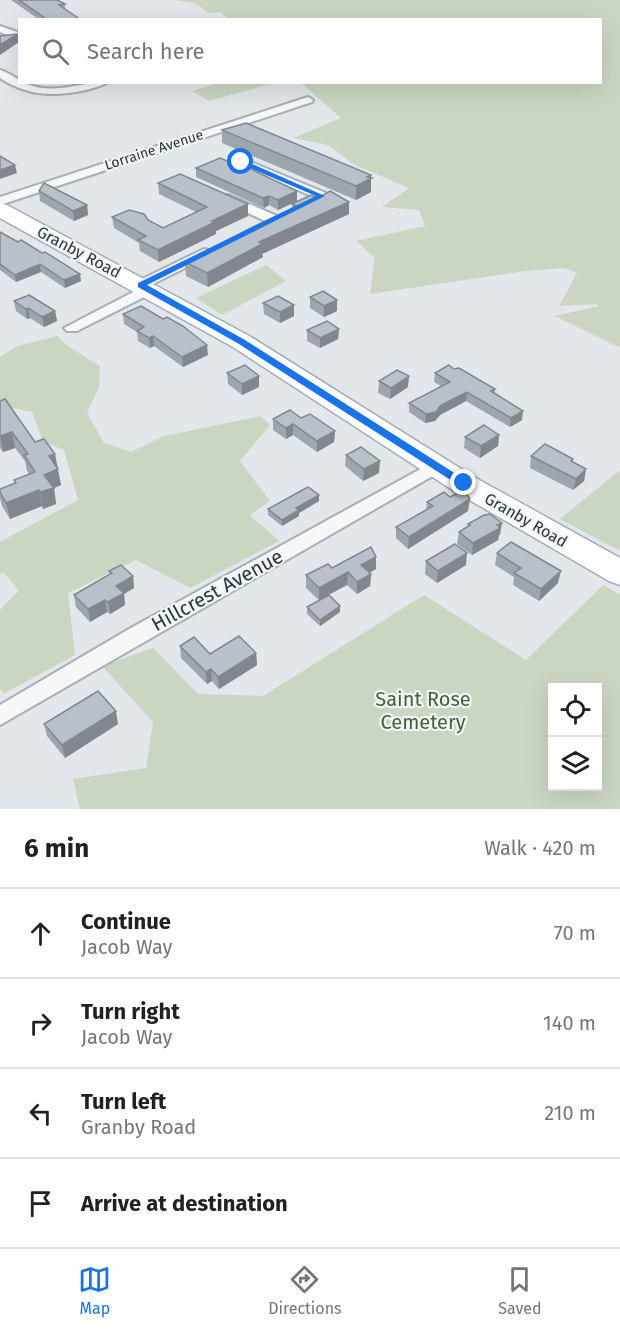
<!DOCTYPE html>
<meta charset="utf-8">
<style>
:root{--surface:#fff;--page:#f6f6f6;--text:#202124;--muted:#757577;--line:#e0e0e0;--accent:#1a73e8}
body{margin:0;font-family:"Fira Sans",sans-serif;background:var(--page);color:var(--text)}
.controls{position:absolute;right:18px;bottom:18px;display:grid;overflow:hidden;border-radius:0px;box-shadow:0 6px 24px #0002}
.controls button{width:54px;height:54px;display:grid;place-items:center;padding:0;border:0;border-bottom:2px solid var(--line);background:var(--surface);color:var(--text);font:30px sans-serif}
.stop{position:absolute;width:18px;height:18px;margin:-14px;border:4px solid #1a73e8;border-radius:50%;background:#fff}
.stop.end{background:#1a73e8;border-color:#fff;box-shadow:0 2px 6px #0008}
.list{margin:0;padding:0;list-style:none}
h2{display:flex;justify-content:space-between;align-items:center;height:78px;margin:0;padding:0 24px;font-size:26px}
h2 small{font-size:20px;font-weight:400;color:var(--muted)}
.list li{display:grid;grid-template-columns:39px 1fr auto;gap:18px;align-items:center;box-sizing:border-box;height:90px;padding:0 24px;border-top:2px solid var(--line)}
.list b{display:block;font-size:22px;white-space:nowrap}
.list p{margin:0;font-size:20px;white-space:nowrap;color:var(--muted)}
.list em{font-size:20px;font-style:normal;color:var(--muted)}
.icon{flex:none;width:33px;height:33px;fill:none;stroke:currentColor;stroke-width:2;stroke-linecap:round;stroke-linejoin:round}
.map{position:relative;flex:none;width:620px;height:809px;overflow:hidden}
.search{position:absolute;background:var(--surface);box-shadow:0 6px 24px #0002;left:18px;right:18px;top:18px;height:66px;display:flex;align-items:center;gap:15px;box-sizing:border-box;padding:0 21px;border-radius:0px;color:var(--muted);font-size:22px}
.sheet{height:438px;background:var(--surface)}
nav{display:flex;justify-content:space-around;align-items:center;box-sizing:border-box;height:84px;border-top:2px solid var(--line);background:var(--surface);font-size:16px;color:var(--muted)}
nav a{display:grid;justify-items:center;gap:3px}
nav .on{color:var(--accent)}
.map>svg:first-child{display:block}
.green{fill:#cad6c2;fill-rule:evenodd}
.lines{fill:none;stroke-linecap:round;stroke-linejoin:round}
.minor-casing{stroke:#a6aeb6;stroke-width:4}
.primary-casing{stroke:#a0adb8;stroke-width:3}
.minor{fill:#f5f7f9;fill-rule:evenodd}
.primary{fill:#fff;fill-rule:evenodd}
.wall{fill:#9ea6ad}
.shaded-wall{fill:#81878d}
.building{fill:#b8c1c9;stroke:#81878d;stroke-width:1.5}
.route{fill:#1a73e8}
.labels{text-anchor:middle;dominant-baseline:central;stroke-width:4.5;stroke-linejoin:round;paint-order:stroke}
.far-street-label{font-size:14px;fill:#283644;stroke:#f1f5f8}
.street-label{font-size:16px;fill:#283644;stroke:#f1f5f8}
.near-street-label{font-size:20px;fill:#283644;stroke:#f1f5f8}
.near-park-label{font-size:20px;fill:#436134;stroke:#f1f5f8}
</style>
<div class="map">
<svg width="620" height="809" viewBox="0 0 620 809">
<rect width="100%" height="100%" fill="#e1e7eb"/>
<g class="green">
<polygon points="174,0 620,0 620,348 555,316 599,306 597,304 559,306 577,273 564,268 525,271 370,294 375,258 356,241 425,226 419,210 382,207 409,188 355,165 328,145 293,138 341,118 301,83 600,82 600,20 229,20 220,12 209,13 194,3"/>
<polygon points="223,82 274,82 274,83 209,101 192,91"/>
<polygon points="266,265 286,281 222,315 196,298"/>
<polygon points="57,336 69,347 100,366 99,387 87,413 104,443 131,452 164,436 261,416 270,425 240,461 270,501 250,515 279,541 190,588 136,560 68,593 75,655 3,694 0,688 0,610 19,590 4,573 0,574 0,542 78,500 64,450 43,441 32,412 0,405 0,357 17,346"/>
<polygon points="620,470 620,551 560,519"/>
<path d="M603 585 620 595V809H80L73 779 146 768 153 722 102 666 153 648 198 694 263 696 424 595 526 660ZM552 688H598V786H552Z"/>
</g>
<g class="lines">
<defs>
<g id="minor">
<polygon points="0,26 20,33 20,40 0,32"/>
<path d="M0 70C15 75 21 84 37 87 61 92 84 82 108 82 102 86 93 88 86 90 54 97 27 96 0 78Z"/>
<polygon points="308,97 313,100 312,102 0,205 0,197"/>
<polygon points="241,158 326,193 328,196 308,208 298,208 297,205 312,196 237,165 235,162"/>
<polygon points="229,195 277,216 279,219 272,223 267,222 225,202 223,199 225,196"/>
<polygon points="204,249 209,250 211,253 209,256 151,285 156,289 154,292 77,331 67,331 64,328 139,289 134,285 136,282"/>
<polygon points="437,460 443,462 446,466 443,470 0,725 0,705 129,629"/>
</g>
<polygon id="primary" points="0,203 7,205 251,337 474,477 620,558 620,585 609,581 454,491 233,347 0,218"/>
</defs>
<use href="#minor" class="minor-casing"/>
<use href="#primary" class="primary-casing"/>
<use href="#minor" class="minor"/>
<use href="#primary" class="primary"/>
</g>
<g class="wall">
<polygon points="11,0 57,0 65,4 65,9 81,20 40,20"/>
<polygon points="222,130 371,178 371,192 356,200 222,143"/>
<polygon points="234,164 297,191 297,201 278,210 269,205 264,208 196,177 196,168"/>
<polygon points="158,183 248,204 248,216 216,231 216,234 159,262 140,251 139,243 114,228 112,217 163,228 196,212 159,194"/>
<polygon points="39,191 87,205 88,215 74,221 40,201"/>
<polygon points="318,198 349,202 349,214 262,254 263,257 208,287 186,276 185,262 292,208 292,204"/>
<polygon points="0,232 81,281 65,288 41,272 16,282 0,270"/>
<polygon points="310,297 337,300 337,311 324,317 310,308"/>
<polygon points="14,301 55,311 57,321 44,327 30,318 27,319 16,311"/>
<polygon points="263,303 294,305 294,316 280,323 264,314"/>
<polygon points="123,314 208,355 183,367 154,346 150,348 138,341 137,332 124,324"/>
<polygon points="339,329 338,339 320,348 307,341 307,330"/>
<polygon points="454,369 495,389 495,394 522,420 510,427 466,401 440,415 435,421 425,423 409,412 409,403 441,386 434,382 435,373"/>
<polygon points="227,373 259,376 259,387 242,395 228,384"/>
<polygon points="379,381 408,387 390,399 378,393"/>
<polygon points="0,401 57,468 61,485 54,488 56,504 43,509 42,506 10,519 2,506 0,498 0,489 14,483 14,480 29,474 27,471 25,461 15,448 3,452 0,448"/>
<polygon points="301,418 335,431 334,442 317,452 293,435 286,439 273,430 273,419"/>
<polygon points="499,435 498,446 480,458 464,448 465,437"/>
<polygon points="346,455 379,473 363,481 345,466"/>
<polygon points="531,456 573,459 573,462 586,469 584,481 573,490 530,468"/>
<polygon points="319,495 319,501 299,513 299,516 282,526 268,515 268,509"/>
<polygon points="427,502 468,511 408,549 396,538 396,527 426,510"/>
<polygon points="468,524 500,535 499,535 498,540 472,555 457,544 459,532 468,527"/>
<polygon points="497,553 558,583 539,601 513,585 514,577 495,565"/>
<polygon points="376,557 376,569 369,573 371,574 370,586 357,594 347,585 319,600 306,588 306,575"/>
<polygon points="426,561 466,565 437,583 425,574"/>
<polygon points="109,571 133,576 134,588 124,594 125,605 110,614 107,612 90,622 76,607 74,595 110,574"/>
<polygon points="307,607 340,612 320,626 307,614"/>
<polygon points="180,646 210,654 256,653 257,665 219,689 212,681 207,684 181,658"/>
<polygon points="44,724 118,724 65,758 47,736"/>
</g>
<g class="shaded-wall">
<polygon points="18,34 19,42 0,55 0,45"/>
<polygon points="15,165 17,173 0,179 0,170"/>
<polygon points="371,175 371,192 356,200 356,186 367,177"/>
<polygon points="297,191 297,201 278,210 278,200"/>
<polygon points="269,196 269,205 264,208 263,198"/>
<polygon points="349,202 349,214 262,254 263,257 208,287 207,273 259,242"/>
<polygon points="248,204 248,216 216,231 216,234 159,262 158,250 212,221"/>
<polygon points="87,205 88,215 74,221 73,211"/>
<polygon points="40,264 41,272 16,282 15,275"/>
<polygon points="80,274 81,281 65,288 64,280"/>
<polygon points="337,300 337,311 324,317 324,306"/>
<polygon points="294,305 294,316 280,323 280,312"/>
<polygon points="28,308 30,318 27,319 26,309"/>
<polygon points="55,311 57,321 44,327 42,317"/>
<polygon points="339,329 338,339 320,348 320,338"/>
<polygon points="153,336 154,346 150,348 149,338"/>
<polygon points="207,345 208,355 183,367 182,357"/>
<polygon points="259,376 259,387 242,395 242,384"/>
<polygon points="409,376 408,387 390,399 391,388"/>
<polygon points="467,392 466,401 440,415 435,421 425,423 426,414"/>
<polygon points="523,411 522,420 510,427 511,418"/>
<polygon points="293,424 293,435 286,439 286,428"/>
<polygon points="335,431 334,442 317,452 317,441"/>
<polygon points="12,432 15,448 3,452 0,436"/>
<polygon points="499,435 498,446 480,458 481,446"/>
<polygon points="55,454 61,485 54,488 56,504 43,509 40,492 49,456"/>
<polygon points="380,461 379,473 363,481 364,469"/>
<polygon points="586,469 584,481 573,490 576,479"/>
<polygon points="39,490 42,506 10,519 6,503"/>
<polygon points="319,495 319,501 299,513 299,516 282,526 282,520 296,508"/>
<polygon points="470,499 468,511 408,549 409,537"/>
<polygon points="502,523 500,535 499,535 498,540 472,555 473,543"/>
<polygon points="467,553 466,565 437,583 438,571"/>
<polygon points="376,557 376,569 361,577 361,565"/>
<polygon points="561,571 558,583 539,601 541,589"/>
<polygon points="348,572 347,585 319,600 319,588"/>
<polygon points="371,574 370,586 357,594 357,582"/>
<polygon points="133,576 134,588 124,594 125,605 110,614 108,602 116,586"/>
<polygon points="105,600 107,612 90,622 88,609"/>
<polygon points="340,606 340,612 320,626 320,620"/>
<polygon points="256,653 257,665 219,689 218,677"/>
<polygon points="211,669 212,681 207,684 206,672"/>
<polygon points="116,711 118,724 65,758 62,745"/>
</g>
<g class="building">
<polygon points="19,0 57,0 65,4 59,5 81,20 48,20"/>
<polygon points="18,34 0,45 0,36"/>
<polygon points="246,123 371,175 367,177 372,178 356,186 222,130"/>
<polygon points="0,156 15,165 0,170"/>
<polygon points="220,158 234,164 238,163 297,191 278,200 269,196 263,198 196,168"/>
<polygon points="180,174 248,204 212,221 215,222 158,250 138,240 146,236 112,217 129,210 144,214 148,220 163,228 207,207 158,183"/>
<polygon points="44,183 87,205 73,211 39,191"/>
<polygon points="330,191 349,202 259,242 262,244 207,273 185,262 253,227 297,206 292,204 311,195 318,198"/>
<polygon points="0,232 18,242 21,240 42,253 45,252 80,274 64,280 40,264 15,275 0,264"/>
<polygon points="323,291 337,300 324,306 310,297"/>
<polygon points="29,295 55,311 42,317 28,308 26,309 14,301"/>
<polygon points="278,296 294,305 280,312 263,303"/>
<polygon points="141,306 163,319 167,317 183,326 207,345 182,357 153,336 149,338 137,331 144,327 123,314"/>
<polygon points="327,321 339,329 320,338 307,330"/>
<polygon points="245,365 259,376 242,384 227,373"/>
<polygon points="449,365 454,369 459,368 495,389 491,391 523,411 511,418 467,392 441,405 436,412 426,414 409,403 450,382 435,373"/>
<polygon points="397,370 409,376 391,388 379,381"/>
<polygon points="5,399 35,442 44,439 55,454 49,456 58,469 44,475 54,488 40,492 39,490 6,503 0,492 0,489 16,483 14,480 35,472 24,455 28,454 12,432 0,436 0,401"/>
<polygon points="290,410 301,418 310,414 335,431 317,441 293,424 286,428 273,419"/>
<polygon points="484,425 499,435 481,446 465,437"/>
<polygon points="545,444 573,459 571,461 586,469 576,479 531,456"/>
<polygon points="361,447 380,461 364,469 346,455"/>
<polygon points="308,487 319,495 296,508 299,510 282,520 268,509"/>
<polygon points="464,490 470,499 409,537 396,527 433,506 427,502 444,492 450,497"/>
<polygon points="490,514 502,523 497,525 500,528 473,543 459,532 470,525 468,524 484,515"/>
<polygon points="511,542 561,571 541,589 514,573 521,568 497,553"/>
<polygon points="455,544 467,553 438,571 426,561"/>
<polygon points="371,547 376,557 361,565 371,574 357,582 348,572 319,588 306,575 328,564 332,568"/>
<polygon points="121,565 133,576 116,586 124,593 108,602 105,600 88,609 74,595 112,573 109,571"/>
<polygon points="329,595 340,606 320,620 307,607"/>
<polygon points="239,636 256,653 218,677 211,669 206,672 180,646 194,637 210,654"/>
<polygon points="98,691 116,711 62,745 44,724"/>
</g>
<polygon class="route" points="238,160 243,160 325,196 147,285 245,340 467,481 467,486 460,486 239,344 138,287 138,283 316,196 238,163"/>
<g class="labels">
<g class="far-street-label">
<text transform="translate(154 150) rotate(-18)">Lorraine Avenue</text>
</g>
<g class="street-label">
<text transform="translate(79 252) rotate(28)">Granby Road</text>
<text transform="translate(526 520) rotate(30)">Granby Road</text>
</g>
<g class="near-street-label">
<text transform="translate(217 590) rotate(-29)">Hillcrest Avenue</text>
</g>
<g class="near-park-label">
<text x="423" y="699">Saint Rose<tspan x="423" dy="23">Cemetery</tspan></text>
</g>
</g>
</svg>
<div class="controls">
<button><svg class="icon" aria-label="locate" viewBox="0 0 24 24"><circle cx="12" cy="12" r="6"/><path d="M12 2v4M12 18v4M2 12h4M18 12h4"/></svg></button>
<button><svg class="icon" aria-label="layers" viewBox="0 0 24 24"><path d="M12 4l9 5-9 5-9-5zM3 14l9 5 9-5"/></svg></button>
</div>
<div class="stop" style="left:241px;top:162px"></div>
<div class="stop end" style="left:464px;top:483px"></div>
<div class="search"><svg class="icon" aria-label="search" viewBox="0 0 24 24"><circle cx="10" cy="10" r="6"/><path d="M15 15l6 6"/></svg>Search here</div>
</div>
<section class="sheet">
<h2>6 min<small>Walk · 420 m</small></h2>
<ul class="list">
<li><svg class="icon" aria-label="ahead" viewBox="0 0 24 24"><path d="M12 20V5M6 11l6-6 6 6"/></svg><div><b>Continue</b><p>Jacob Way</p></div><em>70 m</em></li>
<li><svg class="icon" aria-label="right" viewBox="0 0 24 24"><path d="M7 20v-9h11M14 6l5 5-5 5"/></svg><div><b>Turn right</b><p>Jacob Way</p></div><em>140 m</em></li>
<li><svg class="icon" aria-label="left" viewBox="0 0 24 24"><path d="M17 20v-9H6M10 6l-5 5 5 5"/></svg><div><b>Turn left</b><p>Granby Road</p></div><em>210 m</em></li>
<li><svg class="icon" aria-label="arrive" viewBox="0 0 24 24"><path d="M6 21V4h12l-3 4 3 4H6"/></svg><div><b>Arrive at destination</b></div></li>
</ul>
</section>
<nav>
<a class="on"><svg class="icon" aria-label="map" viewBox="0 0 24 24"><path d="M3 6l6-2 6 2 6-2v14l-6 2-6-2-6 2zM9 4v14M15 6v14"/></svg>Map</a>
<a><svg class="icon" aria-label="directions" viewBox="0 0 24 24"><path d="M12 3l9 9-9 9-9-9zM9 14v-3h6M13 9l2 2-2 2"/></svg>Directions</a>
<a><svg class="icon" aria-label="saved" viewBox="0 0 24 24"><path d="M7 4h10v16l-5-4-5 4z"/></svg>Saved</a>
</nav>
